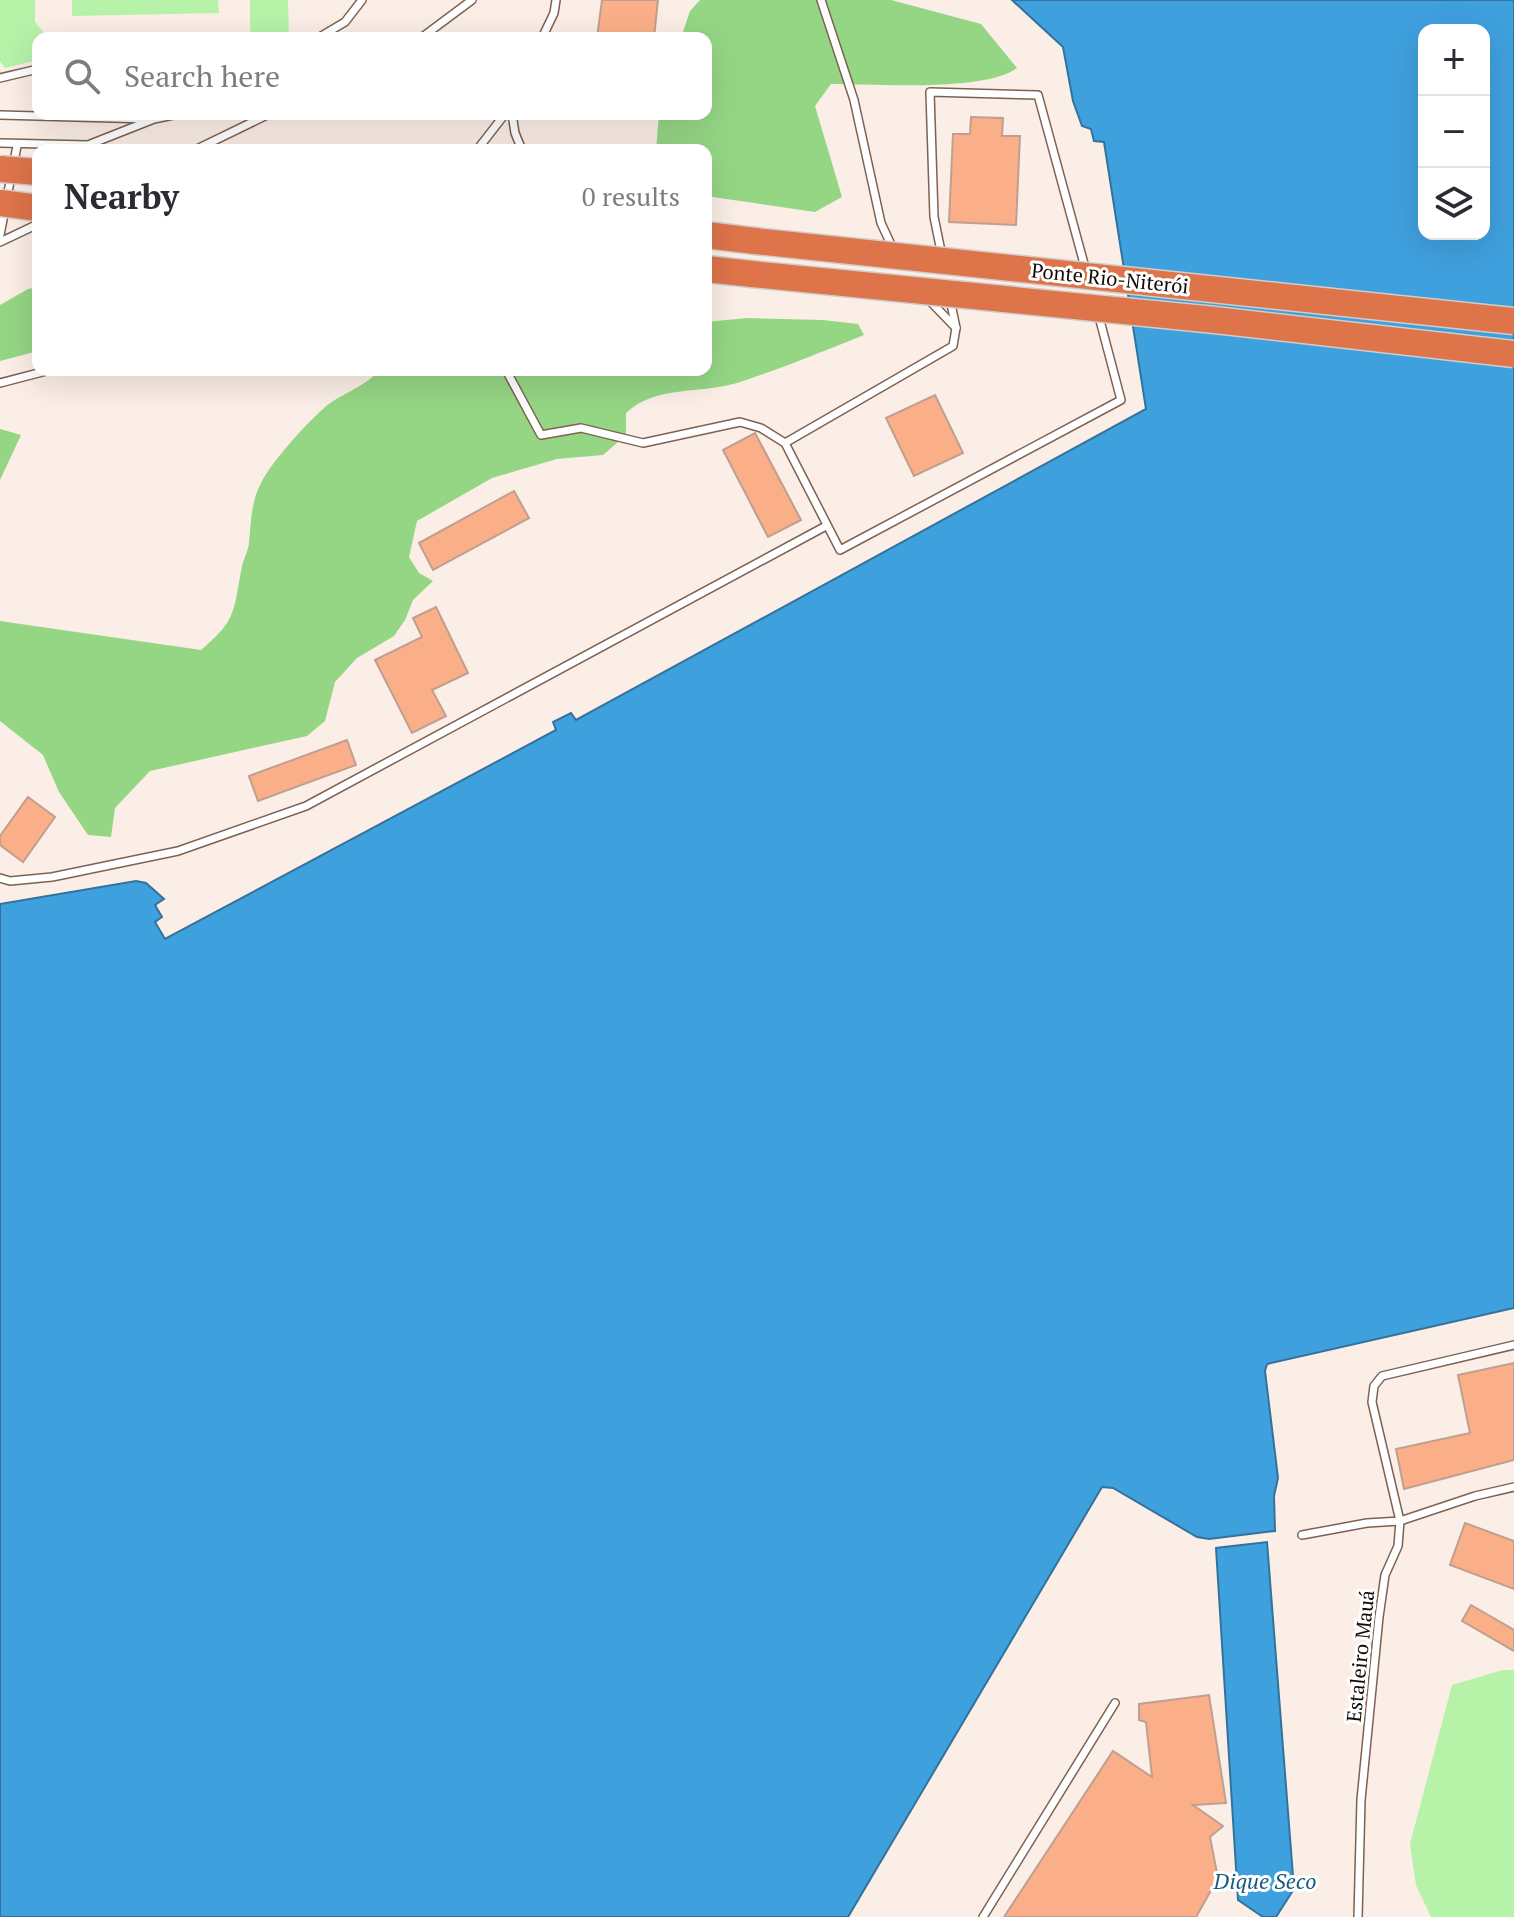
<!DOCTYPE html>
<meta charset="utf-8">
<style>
:root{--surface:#fff;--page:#f7f7f7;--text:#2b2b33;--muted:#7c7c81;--line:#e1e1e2}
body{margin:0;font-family:"PT Serif",serif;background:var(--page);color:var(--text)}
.controls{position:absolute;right:24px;top:24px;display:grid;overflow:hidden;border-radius:16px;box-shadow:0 8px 32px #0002}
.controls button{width:72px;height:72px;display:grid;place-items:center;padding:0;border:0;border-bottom:2px solid var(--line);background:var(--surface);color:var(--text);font:40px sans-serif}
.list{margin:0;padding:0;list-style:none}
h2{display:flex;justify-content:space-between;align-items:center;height:104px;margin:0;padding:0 32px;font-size:34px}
h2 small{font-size:26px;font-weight:400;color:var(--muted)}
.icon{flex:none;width:44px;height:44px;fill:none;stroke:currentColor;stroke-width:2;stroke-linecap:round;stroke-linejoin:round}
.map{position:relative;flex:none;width:1514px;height:1917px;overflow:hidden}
.search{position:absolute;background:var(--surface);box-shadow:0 8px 32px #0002;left:32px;top:32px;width:680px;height:88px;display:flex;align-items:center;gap:20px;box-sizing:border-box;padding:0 28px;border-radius:16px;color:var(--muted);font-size:30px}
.panel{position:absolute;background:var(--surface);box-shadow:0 8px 32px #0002;left:32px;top:144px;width:680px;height:232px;border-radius:16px}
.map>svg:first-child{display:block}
.green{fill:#b7f2a9}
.forest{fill:#95d685}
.water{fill:#3fa0de;stroke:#32739d;stroke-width:2;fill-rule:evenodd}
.building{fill:#fbaf89;stroke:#bf9f8f;stroke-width:2}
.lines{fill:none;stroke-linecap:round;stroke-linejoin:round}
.lane-casing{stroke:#7e6251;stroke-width:10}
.highway-casing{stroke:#d0cecd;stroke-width:29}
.lane{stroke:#fff;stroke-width:7}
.highway{stroke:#de744a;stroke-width:26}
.highway-bridge-casing{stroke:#d0cecd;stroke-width:29;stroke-linecap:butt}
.highway-bridge{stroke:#de744a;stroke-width:26}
.labels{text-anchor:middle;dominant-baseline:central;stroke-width:6;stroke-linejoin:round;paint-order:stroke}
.street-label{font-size:20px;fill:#130904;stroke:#fff}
.water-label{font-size:22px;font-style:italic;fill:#145b84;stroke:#fff}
</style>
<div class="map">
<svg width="1514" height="1917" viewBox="0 0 1514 1917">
<rect width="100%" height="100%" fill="#fbeee6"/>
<g class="green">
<polygon points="0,0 35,0 35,22 48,38 38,38 38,60 5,68 0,61"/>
<polygon points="72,0 218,0 219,13 72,16"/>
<polygon points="250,0 288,0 289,38 250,38"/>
<polygon points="1503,1670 1514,1670 1514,1917 1431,1917 1416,1885 1410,1844 1452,1685"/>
</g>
<g class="forest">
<path d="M700 0H891L981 24 1017 68C985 92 875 84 831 84L815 106 842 197 815 212 713 197 706 195V150H656L659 114H706V38H681L690 11Z"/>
<polygon points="38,287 38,351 0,361 0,305 28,289"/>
<path d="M747 318 823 320 858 324 864 335C822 352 780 369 737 383 700 394 656 385 626 413V435L603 455 557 459 492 478 417 521 409 557 419 573 433 581 413 600 405 620 394 636 357 658 335 682 325 721 307 736 150 771 115 808 111 837 88 835 59 792 43 755 0 721V621L201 650C238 619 233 611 242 566 244 558 248 551 249 543 251 522 251 502 261 483 273 460 304 426 324 408 341 393 364 388 379 370H706V322Z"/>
<polygon points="0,429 21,435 0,480"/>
</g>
<g class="water">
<path d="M1012 0H1514V1308L1267 1364 1265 1371 1278 1478 1274 1496 1275 1531 1209 1539 1197 1537 1113 1488 1102 1487 848 1917H0V904L136 881 146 883 164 899 155 905 162 917 155 922 165 939 556 730 553 722 571 713 576 720 1146 409 1104 142 1094 141 1091 129 1082 126 1073 101 1063 47ZM1424 30H1484V234H1424Z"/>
<polygon points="1267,1542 1294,1889 1276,1917 1263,1917 1238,1900 1216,1548"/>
</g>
<g class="building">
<polygon points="602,0 658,0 654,38 597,38"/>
<polygon points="971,117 1003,118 1002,136 1020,136 1016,225 949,222 953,134 970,134"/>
<polygon points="935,395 963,453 914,476 886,418"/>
<polygon points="755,433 801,520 768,537 723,450"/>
<polygon points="514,491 529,518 433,570 419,543"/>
<polygon points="436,607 468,673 432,690 446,716 412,733 375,660 422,637 413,618"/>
<polygon points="347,740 356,765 258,801 249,776"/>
<polygon points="28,797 55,817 23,862 0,845 0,836"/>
<polygon points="1514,1363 1514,1460 1404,1489 1396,1449 1470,1433 1458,1375"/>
<polygon points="1465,1523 1514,1541 1514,1589 1450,1565"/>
<polygon points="1471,1605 1514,1630 1514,1651 1462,1621"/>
<polygon points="1209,1695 1226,1803 1193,1805 1223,1826 1210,1837 1218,1878 1196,1917 1004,1917 1113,1751 1152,1777 1146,1722 1139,1720 1139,1704"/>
</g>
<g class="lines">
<defs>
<g id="lane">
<polyline points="821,0 854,100 881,223 894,251"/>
<polyline points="318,38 345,22 362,0"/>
<polyline points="421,38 472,0"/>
<polyline points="542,38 554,13 556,0"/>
<polyline points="0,78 38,69"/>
<polyline points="512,114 515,133 522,150"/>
<polyline points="0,115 150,119"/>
<polyline points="0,143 88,145 154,119 178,114"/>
<polyline points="195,150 269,114"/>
<polyline points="477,150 505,114"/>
<polyline points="7,197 17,146"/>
<polyline points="0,235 5,209"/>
<polyline points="0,242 38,224"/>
<polyline points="942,256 934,217 930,92 1038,95 1086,271"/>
<polyline points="928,299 956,328"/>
<polyline points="506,370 541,435 581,428 643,443 740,422 761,428 785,443 953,346 956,328 950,299"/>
<polyline points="0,383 50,370"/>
<polyline points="785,443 840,550 1121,400 1098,313"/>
<polyline points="0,878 10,881 52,877 178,851 306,806 826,526"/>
<polyline points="1302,1535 1367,1523 1400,1521 1372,1402 1374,1386 1382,1376 1514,1345"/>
<polyline points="983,1917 1115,1703"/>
<polyline points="1358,1917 1361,1800 1379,1617 1385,1575 1398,1546 1400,1521 1475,1496 1514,1487"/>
</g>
<g id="highway">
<polyline points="706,235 755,241"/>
<polyline points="706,269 752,274"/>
</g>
</defs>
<use href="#lane" class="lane-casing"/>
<use href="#highway" class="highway-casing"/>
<use href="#lane" class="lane"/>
<use href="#highway" class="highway"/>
<defs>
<g id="highway-bridge">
<polyline points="0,169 38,172"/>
<polyline points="0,203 38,208"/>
<polyline points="755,241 1514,321"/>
<polyline points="752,274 1215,320 1514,354"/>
</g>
</defs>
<use href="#highway-bridge" class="highway-bridge-casing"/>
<use href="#highway-bridge" class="highway-bridge"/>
</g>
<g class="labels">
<g class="street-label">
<text transform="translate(1110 278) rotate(6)">Ponte Rio-Niterói</text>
<text transform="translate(1360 1656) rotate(-84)">Estaleiro Mauá</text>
</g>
<g class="water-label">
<text x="1265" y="1880">Dique Seco</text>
</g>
</g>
</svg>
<div class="controls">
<button>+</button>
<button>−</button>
<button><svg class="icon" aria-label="layers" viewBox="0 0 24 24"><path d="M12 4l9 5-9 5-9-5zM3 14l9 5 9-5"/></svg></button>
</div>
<div class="search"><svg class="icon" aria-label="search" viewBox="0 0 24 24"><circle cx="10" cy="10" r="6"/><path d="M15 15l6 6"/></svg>Search here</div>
<section class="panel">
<h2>Nearby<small>0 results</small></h2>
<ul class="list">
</ul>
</section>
</div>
